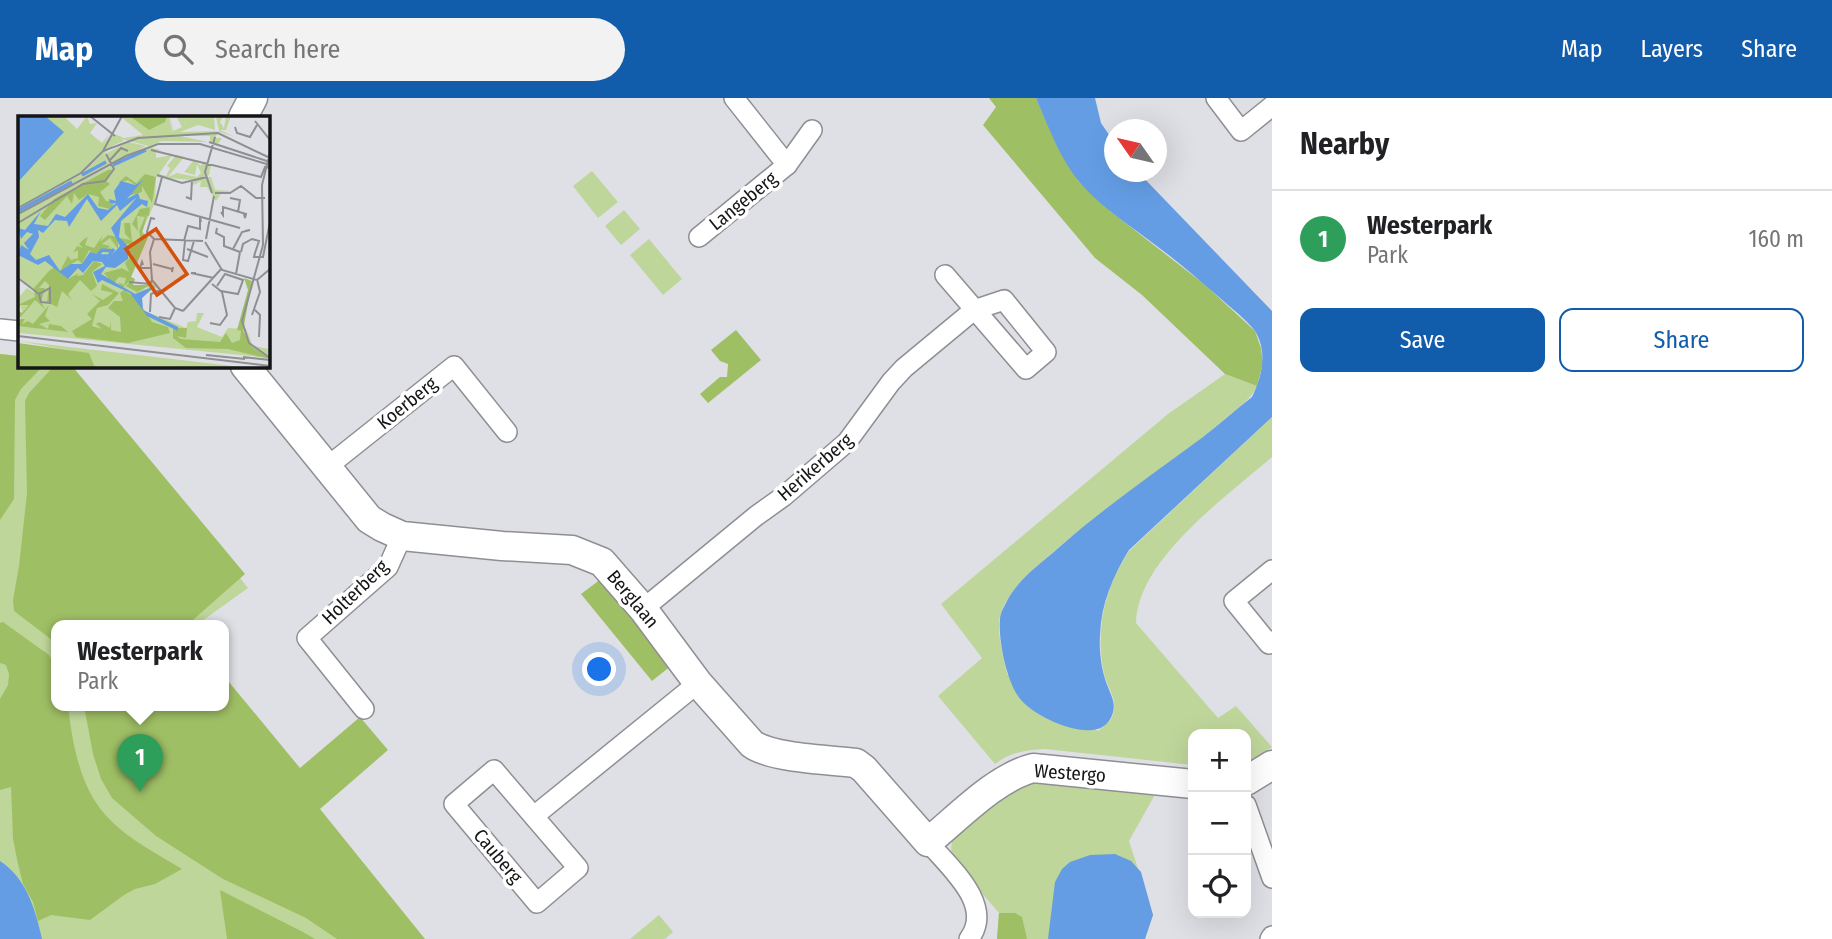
<!DOCTYPE html>
<meta charset="utf-8">
<style>
:root{--surface:#fff;--page:#f2f2f2;--text:#202124;--muted:#757577;--line:#e0e0e0;--accent:#115cab}
body{margin:0;font-family:"Fira Sans Condensed",sans-serif;background:var(--page);color:var(--text)}
.controls{position:absolute;right:21px;bottom:21px;display:grid;overflow:hidden;border-radius:14px;box-shadow:0 7px 28px #0002}
.controls button{width:63px;height:63px;display:grid;place-items:center;padding:0;border:0;border-bottom:2px solid var(--line);background:var(--surface);color:var(--text);font:35px sans-serif}
.compass{position:absolute;left:1104px;top:21px;width:63px;height:63px;border-radius:50%;background:var(--surface);box-shadow:0 7px 28px #0002;rotate:304deg}
.you{position:absolute;left:600px;top:572px;width:24px;height:24px;margin:-18px;border:5px solid #fff;border-radius:50%;background:#1a73e8;box-shadow:0 0 0 10px #1a73e833}
.badge{display:grid;place-items:center;width:46px;height:46px;border-radius:50%;background:var(--accent);color:#fff;font-size:23px;font-weight:700}
.pin{position:absolute;translate:-50% -58px;filter:drop-shadow(0 2px 4px #0008)}
.pin::after{content:'';position:absolute;top:37px;width:24px;height:21px;background:inherit;clip-path:polygon(0 0,100% 0,50% 100%)}
.popup{position:absolute;left:51px;top:522px;width:178px;height:91px;box-sizing:border-box;display:grid;place-content:center;border-radius:14px;background:var(--surface);filter:drop-shadow(0 2px 5px #0005);font-size:23px;white-space:nowrap;color:var(--muted)}
.popup b{font-size:26px;color:var(--text)}
.popup::after{content:'';position:absolute;left:50%;top:100%;margin-left:-14px;border:14px solid transparent;border-top-color:var(--surface)}
.list{margin:0;padding:0;list-style:none}
h2{display:flex;justify-content:space-between;align-items:center;height:91px;margin:0;padding:0 28px;font-size:30px}
h2 small{font-size:23px;font-weight:400;color:var(--muted)}
.list li{display:grid;grid-template-columns:46px 1fr auto;gap:21px;align-items:center;box-sizing:border-box;height:98px;padding:0 28px;border-top:2px solid var(--line)}
.list b{display:block;font-size:26px;white-space:nowrap}
.list p{margin:0;font-size:23px;white-space:nowrap;color:var(--muted)}
.list em{font-size:23px;font-style:normal;color:var(--muted)}
.actions{display:flex;gap:14px;padding:21px 28px}
.actions a{flex:1;padding:16px 0;border:2px solid var(--accent);border-radius:14px;text-align:center;font-size:24px;color:var(--accent)}
.actions .main{background:var(--accent);color:#fff}
.icon{flex:none;width:38px;height:38px;fill:none;stroke:currentColor;stroke-width:2;stroke-linecap:round;stroke-linejoin:round}
.map{position:relative;flex:none;width:1272px;height:841px;overflow:hidden}
header{display:flex;align-items:center;gap:42px;box-sizing:border-box;height:98px;padding:0 35px;background:var(--accent);color:#fff}
header strong{font-size:33px}
nav{display:flex;gap:38px;margin-inline-start:auto;font-size:24px}
.search{width:490px;height:63px;background:var(--page);display:flex;align-items:center;gap:18px;box-sizing:border-box;padding:0 24px;border-radius:38px;color:var(--muted);font-size:26px}
main{display:flex}
aside{flex:1;background:var(--surface)}
.map>svg:first-child{display:block}
.green{fill:#bfd69b}
.forest{fill:#9fbf65}
.water{fill:#649de4}
.lines{fill:none;stroke-linecap:round;stroke-linejoin:round}
.street-casing{stroke:#8e8f94;stroke-width:22}
.secondary-casing{stroke:#8e8f94;stroke-width:31}
.street{stroke:#fff;stroke-width:19}
.secondary{stroke:#fff;stroke-width:28}
.labels{text-anchor:middle;dominant-baseline:central;stroke-width:7;stroke-linejoin:round;paint-order:stroke}
.street-label{font-size:19px;fill:#151517;stroke:#fff}
.inset-river{fill:none;stroke:#649de4;stroke-width:3.5}
.inset-road{fill:none;stroke:#8e8f93;stroke-width:2}
.view{fill:#d3520d;fill-opacity:0.15;stroke:#d3520d;stroke-width:3.5}
.inset-edge{fill:none;stroke:#151517;stroke-width:3.5}
</style>
<header>
<strong>Map</strong>
<div class="search"><svg class="icon" aria-label="search" viewBox="0 0 24 24"><circle cx="10" cy="10" r="6"/><path d="M15 15l6 6"/></svg>Search here</div>
<nav><a>Map</a><a>Layers</a><a>Share</a></nav>
</header>
<main>
<div class="map">
<svg width="1272" height="841" viewBox="0 0 1272 841">
<rect width="100%" height="100%" fill="#dfe0e6"/>
<g class="green">
<polygon points="592,73 618,104 598,120 573,88"/>
<polygon points="624,112 640,131 621,147 605,128"/>
<polygon points="649,141 682,181 663,197 630,157"/>
<polygon points="0,256 19,258 19,268 71,268 248,490 195,528 56,528 56,608 216,608 392,841 0,841"/>
<path d="M1225 276 1257 288C1250 304 1233 313 1220 325 1165 372 1104 409 1051 456 1031 474 1008 491 1000 518 996 534 1004 559 1007 576L1098 633C1106 627 1113 622 1114 612 1116 599 1107 588 1104 576 1095 530 1104 492 1129 453L1272 319V359C1227 398 1137 462 1136 525L1218 620 1236 608 1272 649 1246 665V636H1193V667L1045 651C1026 652 1011 654 995 666L938 598 982 560 941 506 1168 316Z"/>
<path d="M1025 682 1157 693 1129 743 1153 817 1145 841H997L999 815 953 762C950 751 951 744 955 734Z"/>
<polygon points="659,817 673,834 665,841 630,841"/>
</g>
<g class="forest">
<polygon points="989,0 1036,0 1056,45 1079,84 1110,113 1204,186 1255,233 1261,250 1263,265 1257,288 1225,276 1142,197 1095,160 983,27 996,9"/>
<polygon points="736,232 761,262 708,305 700,296 720,279 727,279 728,266 720,263 711,252"/>
<polygon points="0,256 19,258 19,268 43,268 21,291 15,302 14,401 0,422"/>
<polygon points="54,268 72,268 245,476 186,528 56,528 56,545 14,513 13,502 19,468 27,395 25,303 29,295"/>
<polygon points="601,481 672,567 652,583 581,496"/>
<path d="M3 524 49 557 56 571V608H68C72 641 78 678 97 706 117 736 153 753 182 771L155 786 135 791 124 797 90 822 51 817 38 823 33 804 23 786 18 766 13 741 11 689 0 692V601L8 587 9 576 6 567 0 565V525Z"/>
<polygon points="224,578 300,670 360,619 388,652 320,711 425,841 337,841 306,820 223,781 156,738 112,700 101,681 93,656 84,608 224,608"/>
<polygon points="220,792 303,834 315,841 227,841"/>
<polygon points="999,815 1015,815 1022,819 1027,841 997,841"/>
</g>
<g class="water">
<path d="M1036 0H1095L1101 25 1114 44V74H1138L1272 213V319L1129 452C1113 478 1101 506 1100 537 1099 551 1101 570 1106 584 1111 598 1119 608 1109 623 1093 647 1035 619 1021 602 1007 586 998 542 1000 521 1000 515 1005 507 1008 501 1019 481 1039 467 1056 452 1102 411 1153 376 1203 339 1220 326 1235 312 1252 299 1262 279 1268 254 1255 233 1246 221 1231 210 1220 200 1200 183 1180 165 1158 149 1132 129 1102 110 1080 85 1060 61 1048 28 1036 0Z"/>
<polygon points="1115,756 1131,763 1141,774 1153,817 1145,841 1048,841 1055,784 1062,771 1070,764 1090,757"/>
<path d="M0 763C27 781 35 811 42 841H0Z"/>
</g>
<g class="lines">
<defs>
<g id="street">
<polyline points="734,0 787,67"/>
<polyline points="1216,0 1241,33 1272,8"/>
<polyline points="699,139 787,67 812,32"/>
<polyline points="0,231 19,233"/>
<polyline points="327,369 454,268 507,334"/>
<polyline points="1272,472 1234,503 1269,546 1272,543"/>
<polyline points="643,511 756,418 784,398 847,344 891,284 904,270 974,212 1004,202 1046,254 1026,271 945,177"/>
<polyline points="364,611 307,540 388,469 402,438"/>
<polygon points="494,672 578,770 537,805 454,706"/>
<polyline points="1246,707 1272,780"/>
<polyline points="534,718 698,585"/>
<path d="M928 744C949 769 995 807 969 841"/>
<polyline points="1270,841 1272,838"/>
</g>
<g id="secondary">
<polyline points="243,19 253,0"/>
<path d="M245 268 369 421 382 429 402 438 502 448 572 452 602 464 643 511 698 585 752 646C771 660 830 662 856 665L864 671 928 744C959 719 995 680 1033 670L1193 686"/>
<polyline points="1246,683 1272,667"/>
</g>
</defs>
<use href="#street" class="street-casing"/>
<use href="#secondary" class="secondary-casing"/>
<use href="#street" class="street"/>
<use href="#secondary" class="secondary"/>
</g>
<g class="labels">
<g class="street-label">
<text transform="translate(743 103) rotate(-39)">Langeberg</text>
<text transform="translate(407 305) rotate(-39)">Koerberg</text>
<text transform="translate(815 369) rotate(-41)">Herikerberg</text>
<text transform="translate(355 494) rotate(-44)">Holterberg</text>
<text transform="translate(633 501) rotate(50)">Berglaan</text>
<text transform="translate(1070 675) rotate(4)">Westergo</text>
<text transform="translate(498 758) rotate(50)">Cauberg</text>
</g>
</g>
<g transform="translate(18 18)">
<rect width="252" height="252" fill="#dfe0e6"/>
<path d="M0 0H46L59 13 69 0 72 8 79 7 72 17 84 27 92 17 85 29 94 17 106 22 125 19 102 0H151L154 18 152 0 155 15 164 11 158 0H196L197 14 180 9 162 16 201 15 198 1 205 0 202 6 206 12 208 0H213L208 14H202L217 21 199 15 198 22H204L200 28 192 25V20H162L190 26 144 25 131 30 103 23 106 25 96 29 85 39 110 26 128 30 0 96ZM130 31 143 34 138 35V42L154 39 141 58 148 60 152 52 149 50 158 39 166 41 150 61 159 57 179 61 183 57 179 48 177 59 166 56 176 44 183 50 185 46 193 49 191 59 184 61H193L197 74 213 75 198 79 203 78 198 85 189 71H182L183 65 176 69 174 64 138 61 137 87 124 115 130 121 113 161 114 169 128 173 134 165 139 171 124 181 125 194 168 212 170 206 178 205 179 197H186L179 211 204 221 210 212 228 213 235 230 252 233V242L0 217 4 197 0 182 9 172 17 177 0 160V98ZM0 225 232 252H0L72 238Z" fill="#bfd69b"/>
<path d="M149 0 147 6 131 14 113 1ZM90 54H94L88 65 92 68 82 76 88 85 97 86 92 93 80 90 81 81 70 78 61 84 56 77 54 88 49 80 27 104 22 100 36 83ZM127 58 138 61 134 87 124 70V76L110 80 123 63 117 69 110 64 100 67 108 60 118 67ZM132 91 131 100 125 99 129 100 124 117 130 121 113 161 117 163 115 169H133L119 176 108 170 114 163 104 172 100 166 106 169 108 162 101 161 95 168 86 157 104 152 111 156 107 147 115 138 109 134 113 129 105 127 102 122 113 124 107 118 106 107H112L114 126 123 124 121 115 127 101 119 100 120 115 114 108 122 93ZM85 119 82 126 90 119 100 121V133L92 122 84 128 92 130 88 134 94 131 90 136 84 132 77 140 71 134 64 148 60 144 42 155 50 140 53 144 60 142V134L55 137 59 130 65 132 61 128 66 123 70 121 67 129 76 132ZM76 145 84 148 74 156 79 170 73 175 62 164 50 178 54 184 44 175 39 191 29 186 31 169 27 165 21 172H27L23 186 27 193 17 184 1 203H7L4 208 10 205 15 208 31 189 27 200 32 205 21 208 30 213 31 208 43 210 50 216 0 210V194L4 197 11 189H0L17 181 16 172 30 156 36 151 50 163 61 157 59 160 65 159ZM226 162 234 165 225 215 234 231 252 243 210 233 168 232 155 222V212H169L168 222 159 220 163 223 202 226 208 217 214 227 222 224 223 215 219 214 230 174ZM84 168 101 177 90 189 79 192 74 210 84 213 78 208 81 206 92 212 93 205V214L103 216 102 201 90 192 96 185H105L102 177 106 174 119 183 134 206 150 211 152 217 110 227 58 221 54 215 74 203 69 198 82 185 74 178 85 184 95 177 83 174ZM0 227 71 237 77 252H0Z" fill="#9fbf65"/>
<path d="M0 0H27L46 16 0 66ZM125 64 109 83 120 77 122 83 130 85 129 91 124 88 103 105 101 121 111 131 110 143 97 152 88 151 83 158 117 178 137 170 124 182 125 194 160 211V215L129 200 112 177 84 164 80 167 75 156 87 150 84 146 75 145 65 157 60 152 50 163 27 145 20 149 0 139 3 129 11 134 6 127 15 118 9 116 3 123 0 112 7 114 23 95 16 108 30 110 38 98 47 101 70 78 80 92 90 94 98 87H92L91 83 98 85 96 75 103 65 117 69ZM119 81 93 112 102 130 91 142 72 136 64 148H53L42 155 31 139 18 144 12 138 21 121 20 114 25 117 37 104 49 105 51 111 69 83 83 105 99 89 102 95Z" fill="#649de4" fill-rule="evenodd"/>
<path class="inset-river" d="M95 49 128 34M64 59 88 46M0 95 54 66M95 135 84 134 79 140H91L96 133"/>
<path class="inset-road" d="M72 0 97 20M237 5 252 24M217 11 219 17 232 21 239 9M191 26 252 46M133 34 243 61 247 51 252 52M85 35 104 0M252 36 244 69 245 129 224 205 231 227 252 242M92 44 103 32 110 35M139 59 164 67 189 61M144 61 137 88 222 112M194 77 187 56 197 21M197 77H212L223 70 238 82H247M168 81 173 83 174 64M212 82 222 84 220 96M0 92 63 57 85 35 120 22 200 17 252 42M203 96 205 99V91L228 98 227 102 226 98M0 98 108 40 140 28H182L252 49M0 107 65 68 87 65 96 53 88 38M199 112 198 117 206 121V130L222 136M136 123 129 116 133 102 137 103M188 123 196 80M166 125 170 110 182 113V101L183 106M167 125 165 144 170 145 176 125M187 126 204 154 239 164 252 153M169 133 190 141M215 133 224 116 232 114 227 115M223 136 225 128 234 123 241 125 237 137M237 137 236 141H245L252 106M135 148 154 153V156L155 151M125 149 124 146 122 152H134M178 157H173L196 162M218 158 222 136M0 162 21 178 23 186 32 187V172L21 178M134 164 132 136 136 123 185 125M134 164 157 192 165 195M111 166 132 168 134 164M199 170 207 158 225 164 220 178 203 175M237 194 242 199 241 221M165 195 204 152M132 196 133 178 143 174M234 199 242 176 239 163M141 201 152 203 157 192M192 207 202 209 209 199 204 176 194 168M0 220 252 250M188 239 227 243M225 241 252 244"/>
<path class="view" d="M138 113 169 158 139 179 108 133Z"/>
<rect width="252" height="252" class="inset-edge"/>
</g>
</svg>
<div class="controls">
<button>+</button>
<button>−</button>
<button><svg class="icon" aria-label="locate" viewBox="0 0 24 24"><circle cx="12" cy="12" r="6"/><path d="M12 2v4M12 18v4M2 12h4M18 12h4"/></svg></button>
</div>
<svg class="compass" viewBox="-18 -18 36 36"><path d="M0-13l5 13h-10z" fill="#e53935"/><path d="M0 13l5-13h-10z" fill="#757577"/></svg>
<div class="you"></div>
<div class="pin badge" style="left:140px;top:694px;background:#2e9e5b">1</div>
<div class="popup"><b>Westerpark</b>Park</div>
</div>
<aside>
<h2>Nearby<small></small></h2>
<ul class="list">
<li><span class="badge" style="background:#2e9e5b">1</span><div><b>Westerpark</b><p>Park</p></div><em>160 m</em></li>
</ul>
<div class="actions"><a class="main">Save</a><a>Share</a></div>
</aside>
</main>
